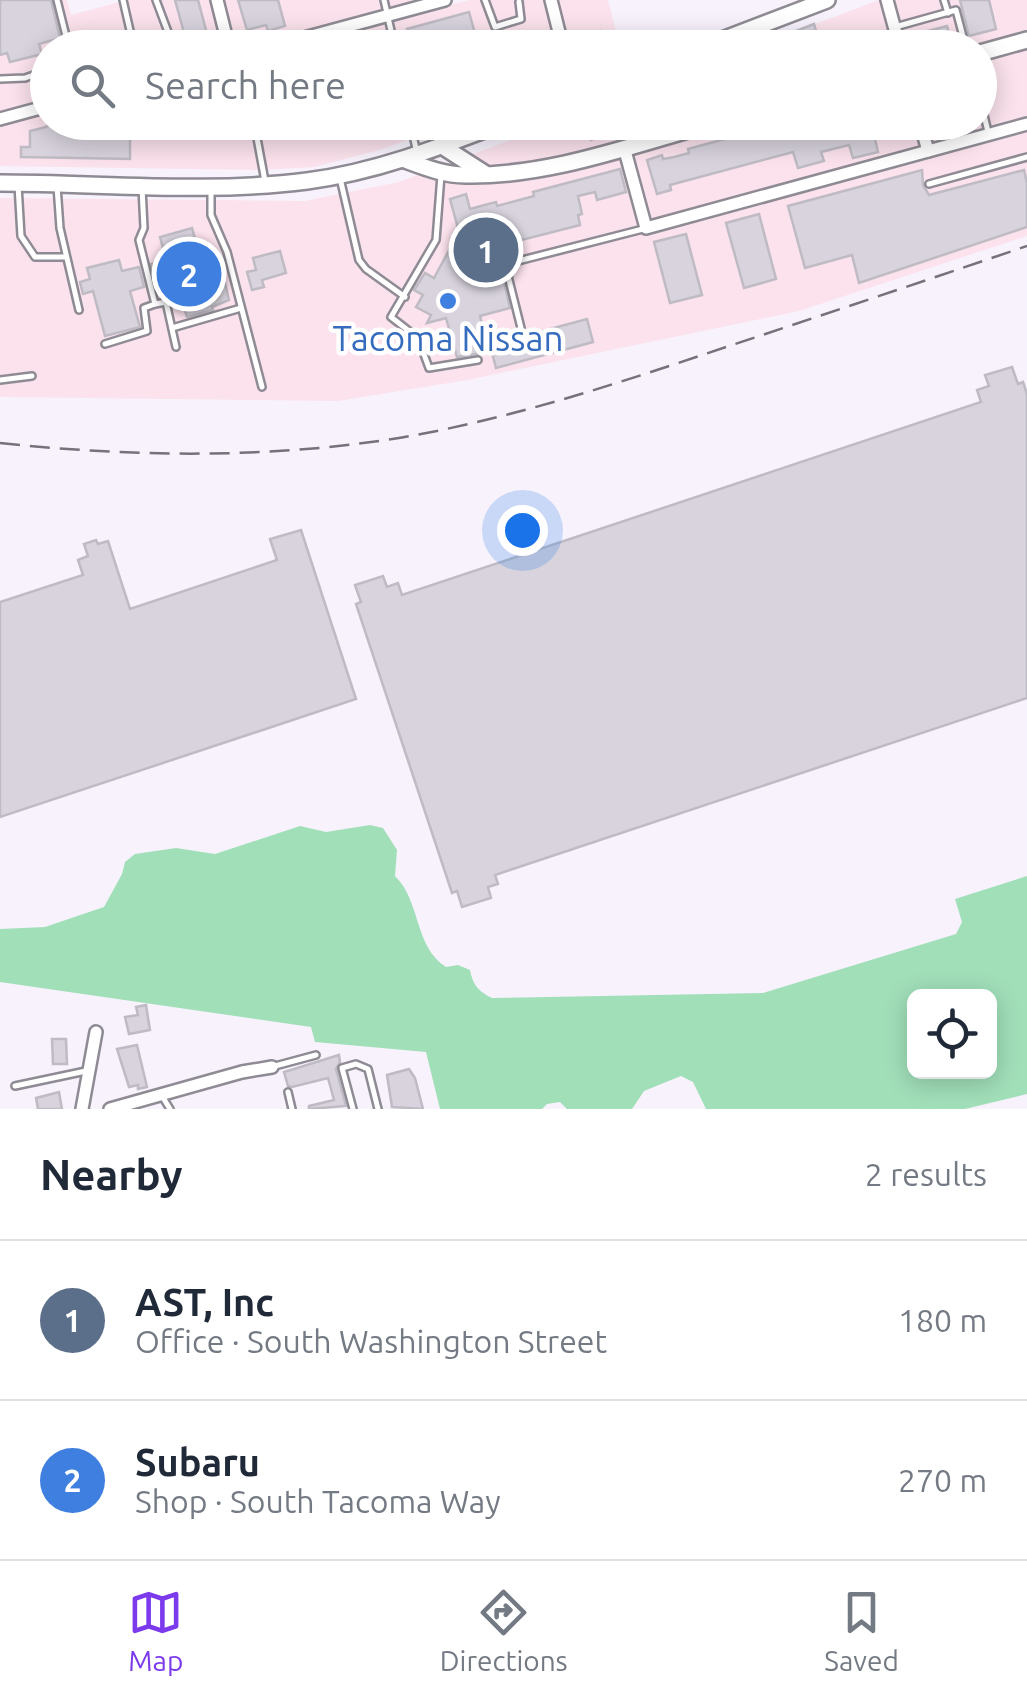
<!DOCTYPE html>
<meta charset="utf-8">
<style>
:root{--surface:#fff;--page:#f6f6f7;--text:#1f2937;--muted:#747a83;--line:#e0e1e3;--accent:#7c3aed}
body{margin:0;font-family:Ubuntu,sans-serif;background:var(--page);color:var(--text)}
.controls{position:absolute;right:30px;bottom:30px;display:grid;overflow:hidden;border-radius:15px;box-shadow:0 5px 25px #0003}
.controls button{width:90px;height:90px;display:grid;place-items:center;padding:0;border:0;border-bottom:2px solid var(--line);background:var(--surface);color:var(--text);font:50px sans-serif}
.you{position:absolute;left:522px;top:530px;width:35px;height:35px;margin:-25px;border:8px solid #fff;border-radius:50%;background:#1a73e8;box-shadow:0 0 0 15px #1a73e833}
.badge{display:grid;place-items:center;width:65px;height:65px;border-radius:50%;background:var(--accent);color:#fff;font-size:32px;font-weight:700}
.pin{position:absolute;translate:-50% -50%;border:5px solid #fff;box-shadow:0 2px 10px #0006}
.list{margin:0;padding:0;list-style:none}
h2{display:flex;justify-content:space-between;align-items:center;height:130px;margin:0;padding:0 40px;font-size:42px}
h2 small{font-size:32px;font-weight:400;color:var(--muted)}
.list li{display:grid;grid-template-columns:65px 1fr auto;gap:30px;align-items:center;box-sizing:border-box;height:160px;padding:0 40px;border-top:2px solid var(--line)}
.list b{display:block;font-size:38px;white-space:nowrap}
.list p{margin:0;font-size:32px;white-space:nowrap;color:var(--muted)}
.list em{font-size:32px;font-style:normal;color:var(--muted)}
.icon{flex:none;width:55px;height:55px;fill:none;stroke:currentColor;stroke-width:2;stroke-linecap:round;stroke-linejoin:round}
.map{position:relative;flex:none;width:1027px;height:1109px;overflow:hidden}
.search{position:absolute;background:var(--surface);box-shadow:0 5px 25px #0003;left:30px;right:30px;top:30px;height:110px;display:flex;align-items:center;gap:25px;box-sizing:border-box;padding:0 35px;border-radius:55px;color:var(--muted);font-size:38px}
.sheet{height:450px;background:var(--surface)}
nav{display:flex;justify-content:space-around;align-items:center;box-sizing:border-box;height:140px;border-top:2px solid var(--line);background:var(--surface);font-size:28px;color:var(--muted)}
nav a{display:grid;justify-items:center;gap:5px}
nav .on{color:var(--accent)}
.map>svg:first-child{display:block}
.commercial{fill:#fbe2ec}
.green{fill:#a1dfb9;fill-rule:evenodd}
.building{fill:#d8d3dd;stroke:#bfbbc4;stroke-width:2.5}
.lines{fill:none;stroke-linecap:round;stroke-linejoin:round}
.lane-casing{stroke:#8f8b94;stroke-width:10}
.street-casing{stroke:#8f8b94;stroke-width:16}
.secondary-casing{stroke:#8f8b94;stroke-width:20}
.lane{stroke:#fff;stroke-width:5}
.street{stroke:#fff;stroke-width:11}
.secondary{stroke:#fff;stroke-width:15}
.rail{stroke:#757279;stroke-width:2.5;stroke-dasharray:20 10;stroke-linecap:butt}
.shop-dot{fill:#3f7fe0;stroke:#fff;stroke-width:4}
.labels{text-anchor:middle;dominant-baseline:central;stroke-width:9;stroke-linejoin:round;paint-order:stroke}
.shop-label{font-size:35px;fill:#366cbe;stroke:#fff}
</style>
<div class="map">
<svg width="1027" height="1109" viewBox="0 0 1027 1109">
<rect width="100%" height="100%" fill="#f7f2fc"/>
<g class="commercial">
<polygon points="0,0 67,0 71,15 127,0 447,0 449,5 470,0 608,0 620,47 48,48 48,122 454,123 383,149 314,167 262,170 0,166"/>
<polygon points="879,0 1027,0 1027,236 799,311 467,380 338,401 0,397 0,198 305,201 399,182 556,123 980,122 980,48 754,47"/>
</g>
<path class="green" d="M370 825 383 828 397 850 395 876C421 901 414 947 446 967L458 965 470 970C473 985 478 991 492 998L763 993 956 934 962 922 955 899 1027 876V1094L965 1109H706L693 1082 681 1076 644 1091 632 1109H567L560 1102 547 1104 542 1109H440L426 1052 315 1042 311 1027 0 982V929L45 927 104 907 122 874 125 862 135 854 176 848 215 854 300 826 326 832ZM914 996H990V1072H914Z"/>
<g class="building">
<polygon points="0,0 51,0 60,38 39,44 42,54 10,62 7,53 0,55"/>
<polygon points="175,0 198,0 207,34 186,40"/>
<polygon points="238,0 278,0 285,26 268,31 266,25 247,30"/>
<polygon points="960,0 989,0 996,29 969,36"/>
<polygon points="469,12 479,48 412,48 407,29"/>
<polygon points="814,24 821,48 795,48 791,33"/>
<polygon points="947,26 951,41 916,48 913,35"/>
<polygon points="600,31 601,36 615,32 619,48 589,48 587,39 594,38 592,33"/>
<polygon points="52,122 130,122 130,159 21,157 21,147 30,147 30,131 46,127"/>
<polygon points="601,122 613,122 616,130 591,140 586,128"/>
<polygon points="788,122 871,122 878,152 853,158 849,145 821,152 824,161 798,168 793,152 670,185 671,190 657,194 647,160 662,155 663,159 674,157 689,153 688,149"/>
<polygon points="620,169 626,192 597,200 595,192 578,196 582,214 578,215 580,225 506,244 509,257 499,259 510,308 480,316 489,352 457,357 446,318 427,323 431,315 416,307 423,295 414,290 425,273 434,278 459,232 450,199 466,194 470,209 496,202 497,206 534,196 533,192"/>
<polygon points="922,170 923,185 929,195 1024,170 1027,183 1027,227 859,283 852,255 805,268 788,206"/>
<polygon points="759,214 776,279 744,288 726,223"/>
<polygon points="192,228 197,245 203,244 206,255 212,254 215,268 221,266 229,300 212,307 213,310 187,317 182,301 178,302 172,281 156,284 151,264 166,259 160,237"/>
<polygon points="686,234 702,295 670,303 654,242"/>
<polygon points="280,251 286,273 262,280 264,287 252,290 247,272 256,270 253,258"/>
<polygon points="119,260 122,271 139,267 144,287 130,291 140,327 105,336 93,291 83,294 80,282 90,279 87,268"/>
<polygon points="587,319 593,342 496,368 490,345"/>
<polygon points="1012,367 1018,384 1023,382 1027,394 1027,698 495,875 498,884 488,887 491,898 462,907 457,891 452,893 356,604 361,602 355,585 383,576 387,587 398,583 402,595 981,402 977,390 989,386 985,375"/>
<polygon points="301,530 356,699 0,817 0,602 83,575 78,560 88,556 84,544 96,540 98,544 108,541 130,609 277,560 270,539"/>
<polygon points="146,1005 150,1030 129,1034 125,1017 138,1015 136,1007"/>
<polygon points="52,1039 66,1039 67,1064 53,1064"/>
<polygon points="137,1045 147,1087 138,1089 138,1085 129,1087 117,1049"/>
<polygon points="339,1055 340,1062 336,1069 346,1106 309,1109 309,1106 334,1100 328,1078 292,1087 288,1086 284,1072"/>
<polygon points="409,1069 415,1078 423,1109 392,1107 387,1075"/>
<polygon points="59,1092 62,1109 38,1109 36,1098"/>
</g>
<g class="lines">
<defs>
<g id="lane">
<polyline points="57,0 69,48"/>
<polyline points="123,0 134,48"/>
<polyline points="156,0 174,48"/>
<polyline points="384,0 395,48"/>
<polyline points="485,0 495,27 521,19 519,2"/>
<polyline points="944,0 948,13"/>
<polyline points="895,27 956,10 966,48"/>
<polyline points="827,35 831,48"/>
<polyline points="526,48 558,39"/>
<polyline points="0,79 25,78 48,70"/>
<polyline points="980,98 988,132"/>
<polyline points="254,122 265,181"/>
<polyline points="410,122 417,153"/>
<polyline points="441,175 436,240 391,317 418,338 429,368 478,360"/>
<polyline points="340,178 359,260 366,269 405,297"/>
<polyline points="929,184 1027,157"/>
<polyline points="18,185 21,236 35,257 66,257"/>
<polyline points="57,186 60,228 79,310"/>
<polyline points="142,188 144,228 139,240 155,304 166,302 176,347"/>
<polyline points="211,193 211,215 227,252 262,387"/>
<polyline points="172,328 241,308"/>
<polyline points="521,328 507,272 518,261 643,229"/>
<polyline points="105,344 147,331 144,308 155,304"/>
<polyline points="0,380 32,376"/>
<polyline points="275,1066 316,1055"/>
<polyline points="15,1086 86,1071"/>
<polyline points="288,1092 292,1109"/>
<polyline points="162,1096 170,1109"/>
<polyline points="353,1109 342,1068 356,1064 368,1069 378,1109"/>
</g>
<g id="street">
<polyline points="217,0 229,48"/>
<polyline points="551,0 563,48"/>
<polyline points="887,0 900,48"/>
<polyline points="267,48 445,0"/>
<polyline points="0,119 48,106"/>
<polyline points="920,122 928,151"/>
<polyline points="624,147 646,228 1027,124"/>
<polyline points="82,1109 96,1032"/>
<polyline points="110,1109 242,1072 272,1067"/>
</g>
<g id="secondary">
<polyline points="701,48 827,0"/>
<polyline points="980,53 1027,40"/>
<polyline points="442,146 484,173"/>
<path d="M405 160C424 167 444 175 465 175 549 177 635 144 716 122"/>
<path d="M0 183C101 183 206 194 307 181 376 172 440 147 505 122"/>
</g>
</defs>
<use href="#lane" class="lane-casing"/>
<use href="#street" class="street-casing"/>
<use href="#secondary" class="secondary-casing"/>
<use href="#lane" class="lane"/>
<use href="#street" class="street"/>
<use href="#secondary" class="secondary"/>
<path class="rail" d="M0 443C133 457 266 459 399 438 511 419 619 383 726 347 826 314 927 280 1027 246"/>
</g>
<circle class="shop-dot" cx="448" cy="301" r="10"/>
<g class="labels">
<g class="shop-label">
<text x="448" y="338">Tacoma Nissan</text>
</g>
</g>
</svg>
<div class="controls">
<button><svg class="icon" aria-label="locate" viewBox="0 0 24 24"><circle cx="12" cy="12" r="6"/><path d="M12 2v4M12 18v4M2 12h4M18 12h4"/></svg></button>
</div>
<div class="you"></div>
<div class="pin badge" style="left:486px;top:250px;background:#5c6f8a">1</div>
<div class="pin badge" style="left:189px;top:274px;background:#3f7fe0">2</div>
<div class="search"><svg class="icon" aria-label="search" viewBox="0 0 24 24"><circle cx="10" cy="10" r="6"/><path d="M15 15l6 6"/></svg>Search here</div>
</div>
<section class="sheet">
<h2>Nearby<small>2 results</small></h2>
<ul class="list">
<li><span class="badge" style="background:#5c6f8a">1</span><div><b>AST, Inc</b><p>Office · South Washington Street</p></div><em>180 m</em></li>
<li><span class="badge" style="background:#3f7fe0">2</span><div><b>Subaru</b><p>Shop · South Tacoma Way</p></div><em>270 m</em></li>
</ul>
</section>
<nav>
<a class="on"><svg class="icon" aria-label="map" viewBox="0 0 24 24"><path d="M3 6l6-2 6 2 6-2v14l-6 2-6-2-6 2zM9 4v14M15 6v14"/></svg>Map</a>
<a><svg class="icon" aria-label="directions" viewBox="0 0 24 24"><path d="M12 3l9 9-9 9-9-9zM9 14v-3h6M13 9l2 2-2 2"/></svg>Directions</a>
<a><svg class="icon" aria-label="saved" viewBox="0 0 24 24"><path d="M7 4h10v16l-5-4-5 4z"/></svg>Saved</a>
</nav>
